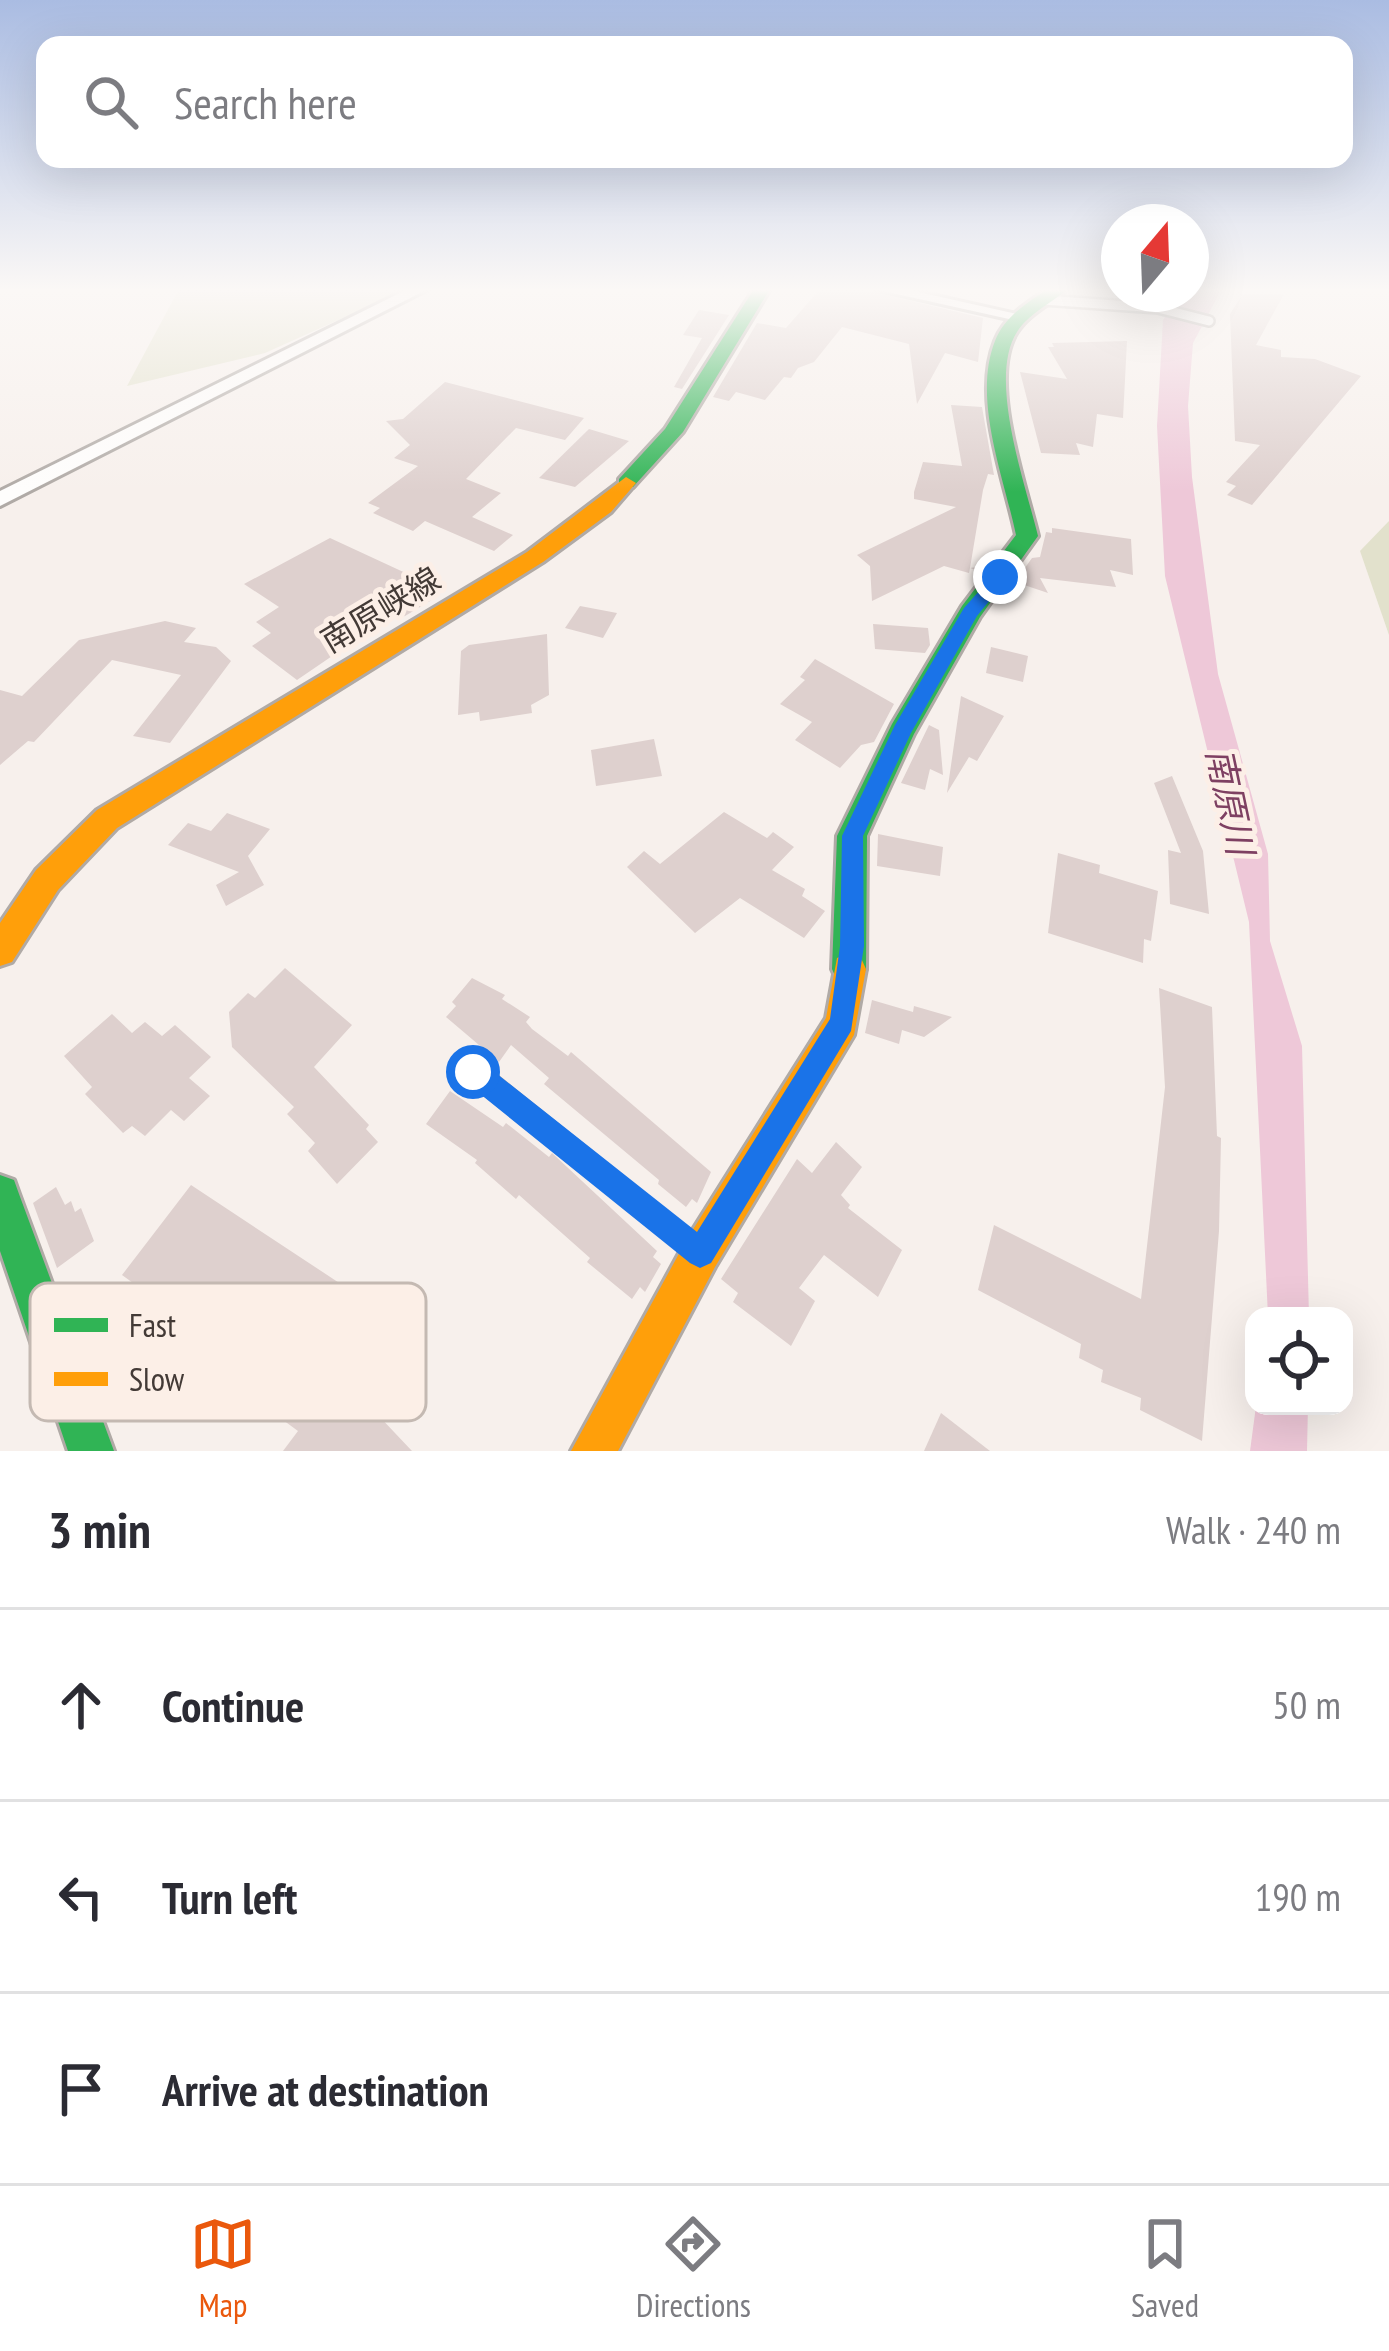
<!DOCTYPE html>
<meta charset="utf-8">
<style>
:root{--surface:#fff;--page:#f7f7f7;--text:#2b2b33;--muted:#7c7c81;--line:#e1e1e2;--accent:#ea580c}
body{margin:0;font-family:"PT Sans Narrow","Noto Sans JP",sans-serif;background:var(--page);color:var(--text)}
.controls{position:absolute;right:36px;bottom:36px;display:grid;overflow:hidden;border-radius:24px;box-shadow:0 12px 48px #0002}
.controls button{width:108px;height:108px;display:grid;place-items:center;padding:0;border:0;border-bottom:3px solid var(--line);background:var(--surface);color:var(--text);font:60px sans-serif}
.compass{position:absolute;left:1101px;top:204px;width:108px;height:108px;border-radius:50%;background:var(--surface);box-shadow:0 12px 48px #0002;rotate:19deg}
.stop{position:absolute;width:36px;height:36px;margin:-27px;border:9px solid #1a73e8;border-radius:50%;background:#fff}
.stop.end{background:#1a73e8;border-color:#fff;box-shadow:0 3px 12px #0008}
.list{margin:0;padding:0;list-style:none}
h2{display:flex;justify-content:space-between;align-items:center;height:156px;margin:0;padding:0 48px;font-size:51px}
h2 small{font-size:39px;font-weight:400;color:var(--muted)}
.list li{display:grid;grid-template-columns:78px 1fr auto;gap:36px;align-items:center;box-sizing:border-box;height:192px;padding:0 48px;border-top:3px solid var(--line)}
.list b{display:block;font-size:45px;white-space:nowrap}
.list em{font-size:39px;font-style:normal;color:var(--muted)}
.icon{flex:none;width:66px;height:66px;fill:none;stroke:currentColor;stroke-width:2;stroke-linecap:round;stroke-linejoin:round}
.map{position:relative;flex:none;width:1389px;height:1451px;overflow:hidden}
.search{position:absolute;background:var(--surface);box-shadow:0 12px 48px #0002;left:36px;right:36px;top:36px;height:132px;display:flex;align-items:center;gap:30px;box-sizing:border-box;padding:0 42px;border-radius:24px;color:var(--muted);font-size:45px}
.sheet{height:732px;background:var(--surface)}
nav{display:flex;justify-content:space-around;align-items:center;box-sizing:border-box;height:168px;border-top:3px solid var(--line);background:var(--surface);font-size:33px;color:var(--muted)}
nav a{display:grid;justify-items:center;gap:6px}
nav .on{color:var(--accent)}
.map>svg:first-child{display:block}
.green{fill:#e2e1cc}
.water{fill:#eec8d8}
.building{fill:#ded0ce}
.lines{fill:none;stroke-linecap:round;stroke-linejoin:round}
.lane-far1-casing{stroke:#b0aaa6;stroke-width:14}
.lane-casing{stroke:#b0aaa6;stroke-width:26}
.street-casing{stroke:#b0aaa6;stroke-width:6}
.fast-casing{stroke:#b0aaa6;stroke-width:6}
.slow-casing{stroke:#b0aaa6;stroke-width:6}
.lane-far1{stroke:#fefdfc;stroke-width:9}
.lane{stroke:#fefdfc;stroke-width:20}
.street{fill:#fefdfc;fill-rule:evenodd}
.fast{fill:#30b455;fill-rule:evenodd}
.slow{fill:#ff9f0a;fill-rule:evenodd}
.route{fill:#1a73e8}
.labels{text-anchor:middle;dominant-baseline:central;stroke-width:10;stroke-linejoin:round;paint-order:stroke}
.street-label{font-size:33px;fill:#433a36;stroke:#fcefe7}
.water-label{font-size:36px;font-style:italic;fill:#7e4062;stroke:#fcefe7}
.key{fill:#fcefe7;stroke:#c4b9b2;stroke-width:3}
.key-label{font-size:33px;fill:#433a36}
</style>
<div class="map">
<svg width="1389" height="1451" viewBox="0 0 1389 1451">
<rect width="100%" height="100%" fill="#f7f0ec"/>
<g class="green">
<polygon points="179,289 407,289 265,353 127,386"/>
<polygon points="1389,521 1389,635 1360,551"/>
</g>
<g class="water">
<polygon points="1191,289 1222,289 1193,343 1188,406 1192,477 1218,674 1268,854 1270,941 1302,1046 1309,1316 1268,1316 1249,922 1165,576 1157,426 1163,320 1179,294 1191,294"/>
<polygon points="1256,1406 1308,1406 1307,1451 1250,1451"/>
</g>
<g class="building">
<polygon points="820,289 861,289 983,318 978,362 945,353 917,404 909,344 842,327 814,362 798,368 791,378 784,377 765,400 736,392 729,401 713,397 757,323 786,328"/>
<polygon points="1243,294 1284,294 1256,345 1281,350 1281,357 1315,359 1361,376 1252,505 1227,495 1236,486 1226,482 1260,445 1235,441 1230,314"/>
<polygon points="699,310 729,315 682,389 674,387 702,338 683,335"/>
<polygon points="1127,341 1123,418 1097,414 1093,447 1076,443 1080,455 1041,453 1020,372 1067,379 1048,347 1054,347 1052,343"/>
<polygon points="445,382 584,418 565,440 516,428 466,479 501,493 472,517 513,535 494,551 425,521 413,531 373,513 380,508 368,503 418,466 394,458 410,445 386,421 403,419"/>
<polygon points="951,405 982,407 994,475 988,474 983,490 970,568 983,566 979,571 970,568 969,573 944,566 872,601 870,566 857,555 956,507 914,499 914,492 923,462 962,466"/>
<polygon points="589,429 629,441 575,487 539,478"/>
<polygon points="1052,528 1131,539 1133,575 1110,570 1116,587 1040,578 1048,593 1015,582 1032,558 1040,557 1046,532 1052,533"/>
<polygon points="330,538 425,582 416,591 435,598 405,616 382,622 297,680 252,646 271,633 256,622 279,607 244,584"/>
<polygon points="580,606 617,613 603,638 565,628"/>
<polygon points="165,621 196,628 184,642 216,647 231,661 170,743 133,736 181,675 112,660 34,742 28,741 0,765 0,690 22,696 79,640"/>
<polygon points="873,624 928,628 930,645 925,653 875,649"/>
<polygon points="547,634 549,695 531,705 532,713 480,721 479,712 458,715 461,651 469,645"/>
<polygon points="991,647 1028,656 1023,682 986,673"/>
<polygon points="815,659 894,704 874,742 861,745 840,768 795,740 812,722 780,704 805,680 800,677"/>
<polygon points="961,696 1004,716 977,761 969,757 947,793"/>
<polygon points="929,725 939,730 943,775 930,769 925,790 901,783"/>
<polygon points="654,739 662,776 596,786 591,750"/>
<polygon points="1172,776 1203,851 1209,914 1170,904 1168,850 1181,853 1154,783"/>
<polygon points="724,812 767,838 773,832 794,847 772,870 805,889 802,896 825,911 804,938 740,898 695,933 627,867 644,851 660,864"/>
<polygon points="227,813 270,829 248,856 264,885 226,906 216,885 239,872 168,845 188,823 211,831"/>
<polygon points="878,834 943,847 940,876 877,866"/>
<polygon points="1058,853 1100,865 1099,873 1158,891 1151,941 1144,939 1143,963 1048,933"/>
<polygon points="285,968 352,1025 314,1067 369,1125 366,1129 378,1142 337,1184 308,1151 315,1143 287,1114 294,1107 232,1047 229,1012 248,993 255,998"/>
<polygon points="472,978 505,995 502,999 530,1017 526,1022 532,1029 568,1056 571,1052 711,1172 697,1203 692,1199 686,1207 658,1184 659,1180 544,1084 549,1078 511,1045 499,1062 446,1017 456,1006 452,1002"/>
<polygon points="1159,988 1212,1007 1217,1136 1221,1138 1219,1231 1202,1441 1140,1410 1141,1398 1101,1382 1103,1370 1079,1358 1081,1344 978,1290 994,1225 1141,1299 1165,1087"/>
<polygon points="872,1000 913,1012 914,1006 952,1017 924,1037 902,1030 899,1044 865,1033"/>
<polygon points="112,1014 132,1033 145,1022 162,1036 175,1025 211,1057 189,1078 210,1096 184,1121 171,1110 145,1136 132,1126 123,1133 85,1094 92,1087 64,1056"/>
<polygon points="450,1091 503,1127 506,1123 549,1157 552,1153 657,1251 653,1257 661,1264 645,1292 640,1287 632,1299 587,1262 590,1258 519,1195 516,1199 475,1163 477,1160 426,1124"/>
<polygon points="836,1142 862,1167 841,1195 850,1205 848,1208 902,1250 878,1297 824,1255 799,1288 815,1301 791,1346 733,1302 738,1293 721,1279 797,1159 812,1173"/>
<polygon points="191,1185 362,1298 325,1359 412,1451 283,1451 298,1431 126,1305 140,1288 122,1275"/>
<polygon points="56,1187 65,1205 71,1201 75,1212 81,1208 94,1241 57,1268 33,1203"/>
<polygon points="941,1413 990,1451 924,1451"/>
</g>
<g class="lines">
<defs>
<polyline id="lane-far1" points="1043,300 1158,308 1209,321"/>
<polyline id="lane" points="473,1071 694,1248"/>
<g id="street">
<polygon points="408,289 428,289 0,506 0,491"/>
<polygon points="874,289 905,289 1030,317 1022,322"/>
</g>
<g id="fast">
<polygon points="754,289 770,289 683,432 633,487 619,487 619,479 665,429"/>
<path d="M1048 289H1067C1051 304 1029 313 1017 332 987 378 1026 486 1038 536L980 617 914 734 867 836 866 969 861 980 849 985 837 980 832 969 837 836 892 724 962 606 1016 535C1004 477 972 399 995 341 1004 317 1028 302 1048 289Z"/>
<polygon points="0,1175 14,1180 19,1194 114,1451 68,1451 0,1251"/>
</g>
<g id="slow">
<polygon points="626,477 636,483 611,512 543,562 117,828 58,890 12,962 0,966 0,923 36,870 97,810 527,552"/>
<polygon points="849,953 861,958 866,969 854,1035 715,1267 618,1451 571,1451 687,1239 826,1018 837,958"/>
</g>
</defs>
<use href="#lane-far1" class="lane-far1-casing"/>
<use href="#lane" class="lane-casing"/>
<use href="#street" class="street-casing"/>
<use href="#fast" class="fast-casing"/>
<use href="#slow" class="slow-casing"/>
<use href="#lane-far1" class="lane-far1"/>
<use href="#lane" class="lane"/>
<use href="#street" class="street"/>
<use href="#fast" class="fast"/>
<use href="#slow" class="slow"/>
</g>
<linearGradient id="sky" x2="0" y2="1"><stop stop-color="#aabce2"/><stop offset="0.59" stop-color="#fbf8f6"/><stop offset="1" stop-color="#fbf8f6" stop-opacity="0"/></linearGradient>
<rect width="1389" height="492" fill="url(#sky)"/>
<polygon class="route" points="995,573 1009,577 977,616 911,733 863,836 864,946 851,1031 711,1263 700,1268 690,1263 464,1081 460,1072 464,1062 473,1059 482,1062 697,1232 830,1019 840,946 842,836 895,725 964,608"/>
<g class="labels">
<g class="street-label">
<text transform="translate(380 609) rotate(-31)">南原峡線</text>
</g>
<g class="water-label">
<text transform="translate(1231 801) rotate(78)">南原川</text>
</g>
</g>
<rect x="30" y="1283" width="396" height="138" rx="18" class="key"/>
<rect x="54" y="1318" width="54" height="14" fill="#30b455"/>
<rect x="54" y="1372" width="54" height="14" fill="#ff9f0a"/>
<g class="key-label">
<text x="129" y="1337">Fast</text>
<text x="129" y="1391">Slow</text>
</g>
</svg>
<div class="controls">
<button><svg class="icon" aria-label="locate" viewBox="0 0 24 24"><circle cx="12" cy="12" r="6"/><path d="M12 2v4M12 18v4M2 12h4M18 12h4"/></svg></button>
</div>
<svg class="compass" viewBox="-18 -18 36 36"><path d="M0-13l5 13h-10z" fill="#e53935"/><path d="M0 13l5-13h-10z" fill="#7c7c81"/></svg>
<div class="stop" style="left:473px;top:1072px"></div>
<div class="stop end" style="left:1000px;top:577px"></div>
<div class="search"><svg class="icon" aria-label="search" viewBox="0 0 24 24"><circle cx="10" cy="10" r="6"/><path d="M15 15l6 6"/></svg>Search here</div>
</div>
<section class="sheet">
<h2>3 min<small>Walk · 240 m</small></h2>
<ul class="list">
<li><svg class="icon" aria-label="ahead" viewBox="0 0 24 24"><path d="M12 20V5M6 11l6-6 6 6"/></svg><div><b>Continue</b></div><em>50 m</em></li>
<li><svg class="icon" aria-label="left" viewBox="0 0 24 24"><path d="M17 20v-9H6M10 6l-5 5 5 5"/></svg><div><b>Turn left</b></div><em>190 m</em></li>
<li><svg class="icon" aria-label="arrive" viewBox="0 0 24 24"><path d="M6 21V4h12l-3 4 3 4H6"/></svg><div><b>Arrive at destination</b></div></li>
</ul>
</section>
<nav>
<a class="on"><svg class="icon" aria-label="map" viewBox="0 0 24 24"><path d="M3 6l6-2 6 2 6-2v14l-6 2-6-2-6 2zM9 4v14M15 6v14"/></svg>Map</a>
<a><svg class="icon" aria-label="directions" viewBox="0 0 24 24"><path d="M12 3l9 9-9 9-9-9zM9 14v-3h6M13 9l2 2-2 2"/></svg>Directions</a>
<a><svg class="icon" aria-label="saved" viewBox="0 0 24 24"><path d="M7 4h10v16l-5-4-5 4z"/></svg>Saved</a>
</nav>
